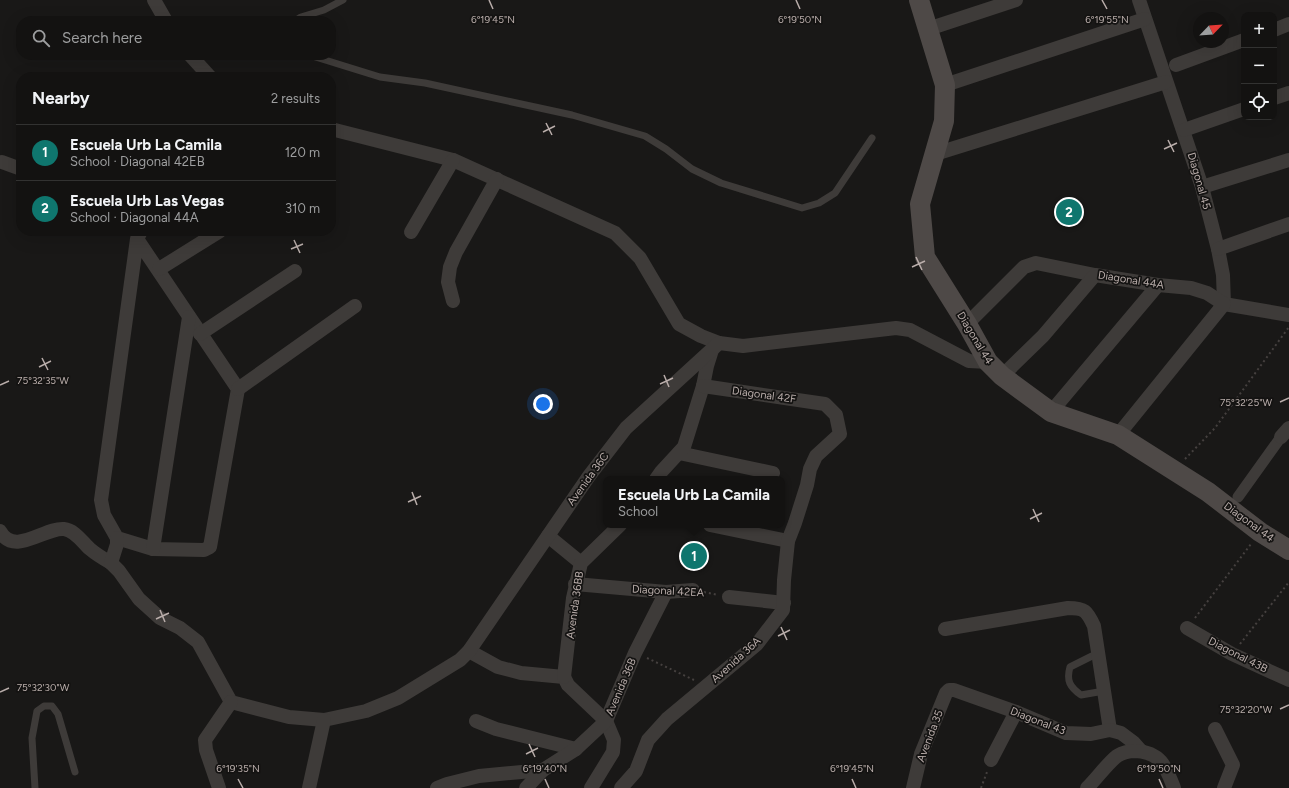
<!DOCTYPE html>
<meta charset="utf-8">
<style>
:root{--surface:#131211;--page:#20201f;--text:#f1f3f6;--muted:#9d9e9f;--line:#323231;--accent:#0f766e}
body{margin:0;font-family:Figtree,sans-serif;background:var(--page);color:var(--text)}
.controls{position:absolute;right:12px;top:12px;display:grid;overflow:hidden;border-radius:8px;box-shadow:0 4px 16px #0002}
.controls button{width:36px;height:36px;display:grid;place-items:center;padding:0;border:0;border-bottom:1px solid var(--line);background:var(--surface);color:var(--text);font:20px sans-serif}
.compass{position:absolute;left:1193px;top:12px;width:36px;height:36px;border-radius:50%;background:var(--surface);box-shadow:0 4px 16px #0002;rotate:65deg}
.you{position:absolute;left:543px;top:404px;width:14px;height:14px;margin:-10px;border:3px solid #fff;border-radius:50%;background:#1a73e8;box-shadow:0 0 0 6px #1a73e833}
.badge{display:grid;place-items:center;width:26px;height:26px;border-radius:50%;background:var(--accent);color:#fff;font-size:13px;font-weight:700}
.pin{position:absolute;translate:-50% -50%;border:2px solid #fff;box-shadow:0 1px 4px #0006}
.popup{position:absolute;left:603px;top:476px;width:182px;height:52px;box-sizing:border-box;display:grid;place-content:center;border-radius:8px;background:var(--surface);filter:drop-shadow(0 1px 3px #0005);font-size:13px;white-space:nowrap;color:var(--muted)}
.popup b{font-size:15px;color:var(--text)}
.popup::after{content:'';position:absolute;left:50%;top:100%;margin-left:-8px;border:8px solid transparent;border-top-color:var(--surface)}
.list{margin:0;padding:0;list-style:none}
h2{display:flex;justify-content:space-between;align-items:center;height:52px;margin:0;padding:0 16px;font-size:17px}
h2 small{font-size:13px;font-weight:400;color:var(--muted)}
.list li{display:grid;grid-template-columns:26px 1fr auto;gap:12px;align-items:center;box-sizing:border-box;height:56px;padding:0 16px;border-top:1px solid var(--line)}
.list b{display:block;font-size:15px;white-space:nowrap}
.list p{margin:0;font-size:13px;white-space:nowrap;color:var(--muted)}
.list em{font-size:13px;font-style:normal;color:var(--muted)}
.icon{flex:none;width:22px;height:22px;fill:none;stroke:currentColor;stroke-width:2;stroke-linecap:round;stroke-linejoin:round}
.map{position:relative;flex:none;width:1289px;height:788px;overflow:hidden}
.search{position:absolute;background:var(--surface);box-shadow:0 4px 16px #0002;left:16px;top:16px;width:320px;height:44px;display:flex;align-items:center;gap:10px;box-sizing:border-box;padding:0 14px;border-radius:16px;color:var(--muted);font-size:15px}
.panel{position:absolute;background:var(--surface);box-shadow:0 4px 16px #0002;left:16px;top:72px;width:320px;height:164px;border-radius:16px}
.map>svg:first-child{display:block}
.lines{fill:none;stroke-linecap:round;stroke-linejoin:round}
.path{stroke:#45403f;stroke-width:2;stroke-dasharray:2 3;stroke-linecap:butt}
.service{stroke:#3e3b39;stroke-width:7}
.pedestrian{stroke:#3e3b39;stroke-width:11}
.minor{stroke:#3e3b39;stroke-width:14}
.secondary{stroke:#4e4947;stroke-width:20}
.ticks{fill:none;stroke:#b9adaa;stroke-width:1.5}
.labels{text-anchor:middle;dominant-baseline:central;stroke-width:3.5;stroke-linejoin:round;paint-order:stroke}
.street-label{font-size:11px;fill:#b9adaa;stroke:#141312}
.ticks-label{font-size:10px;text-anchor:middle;fill:#b9adaa;stroke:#141312;stroke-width:3.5;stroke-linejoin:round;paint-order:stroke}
</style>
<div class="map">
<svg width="1289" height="788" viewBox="0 0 1289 788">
<rect width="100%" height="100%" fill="#191817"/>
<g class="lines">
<g class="path">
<polyline points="1185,459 1215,428 1289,327"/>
<polyline points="704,592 718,595"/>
<polyline points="1195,618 1251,544"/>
<polyline points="1240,644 1289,582"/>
<polyline points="647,658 694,680"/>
<polyline points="981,788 987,772"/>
</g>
<g class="service">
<polyline points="295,21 301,17 324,10 343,0"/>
<polyline points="309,55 380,77 425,83 572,115 645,136 666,149 692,169 721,183 802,208 819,203 835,193 872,138"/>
<path d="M1098 653 1070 667C1066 681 1070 687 1081 695L1104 691"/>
<polyline points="35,788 32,738 37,711 44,706 52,706 58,714 75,772"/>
</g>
<polyline class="pedestrian" points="1238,497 1281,437"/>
<g class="minor">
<polyline points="154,0 166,21"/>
<polyline points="1139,0 1202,187 1218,249 1223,275 1224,304 1289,315"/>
<polyline points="928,29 1016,0"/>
<polyline points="1274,30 1289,24"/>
<polyline points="190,55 210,77"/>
<polyline points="1176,65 1244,40"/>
<polyline points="945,85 1145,19"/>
<polyline points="1274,98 1289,93"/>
<polyline points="331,129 453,160 615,233 640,258 679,324 701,336 719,343"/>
<polyline points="1184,130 1244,109"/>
<polyline points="935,154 1166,82"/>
<polyline points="2,162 21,169"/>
<polyline points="1202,187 1289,160"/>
<polyline points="411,232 453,160"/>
<polyline points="137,239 238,389 210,547 204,550 153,549 117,538 104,515 101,500 137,239 141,231"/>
<polyline points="1218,249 1289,224"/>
<polyline points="159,269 220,231"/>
<polyline points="453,301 448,282 450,267 456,252 497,179"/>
<polyline points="967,324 1024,267 1036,263 1095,275 1158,285 1191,288 1207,293 1224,304 1118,435"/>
<polyline points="200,334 295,271"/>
<polyline points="1002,376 1043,336 1095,275"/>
<polyline points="238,389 355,306"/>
<polyline points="1051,412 1158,285"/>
<polyline points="1281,437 1289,428"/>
<polyline points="679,453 773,473"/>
<polyline points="656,479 661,472 684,447 703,386 707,366 712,350"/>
<polyline points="710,525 788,541"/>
<path d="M0 531C14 557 45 527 64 529 75 530 83 543 90 549 97 555 104 559 111 563"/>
<polyline points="548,536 581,563"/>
<polyline points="117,538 117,544 111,563 119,571 139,599 160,618 180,628 198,642 231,702"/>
<polyline points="153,549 189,317"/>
<polyline points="575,584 666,592 693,590"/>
<polyline points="729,597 784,603"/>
<polyline points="1187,628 1232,654 1289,680"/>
<path d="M945 629 1068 608C1085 608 1087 611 1094 626L1110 730"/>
<polyline points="469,651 498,667 521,673 564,677 568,685 606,721 614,740 613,752 591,788"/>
<polyline points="564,677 573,598 581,563 620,525"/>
<polyline points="231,702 289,717 324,720 366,711 398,698 460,660 469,651 589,476 626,428 719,343 743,346 896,328 910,330 969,361 988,362"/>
<polyline points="476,721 496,729 576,749"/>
<polyline points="1215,729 1233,765 1224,788"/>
<polyline points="991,760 1016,712"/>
<polyline points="219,788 206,750 205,740 231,702"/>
<polyline points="309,788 324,720"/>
<polyline points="437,788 447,784 479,776 543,770 576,749 606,721 635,653 666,592"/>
<polyline points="526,788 543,770"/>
<polyline points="621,788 636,771 648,740 667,719 757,644 783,610 784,580 788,541 795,523 807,485 810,469 816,456 840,434 836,415 825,404 703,386"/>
<polyline points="913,788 921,754 946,693 949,690 954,690 1016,712 1066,733 1091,734 1110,730 1121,733 1133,742 1141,751"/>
<path d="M1087 788C1097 778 1107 764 1117 756 1122 753 1129 751 1135 751 1161 752 1166 767 1174 788"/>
</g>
<polyline class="secondary" points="919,0 945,85 944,121 920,204 925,257 967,324 988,362 1002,376 1051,412 1118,435 1208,492 1260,532 1289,550"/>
</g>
<path class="ticks" d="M489 0 493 9M796 0 800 9M1102 0 1107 9M546 123 552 135M543 132 555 126M1168 140 1174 152M1164 149 1177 143M294 240 300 253M291 249 303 244M916 257 922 270M912 267 925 261M42 358 48 370M39 367 51 361M664 375 669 387M660 384 673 378M0 385 9 381M1280 402 1289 398M412 492 417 505M408 502 421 496M1033 509 1039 522M1030 519 1042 513M160 610 165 622M156 619 169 613M781 627 787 640M778 636 790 630M0 692 9 688M1280 709 1289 705M529 744 535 757M526 754 538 748M238 779 243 788M545 779 549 788M852 779 856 788M1159 779 1163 788"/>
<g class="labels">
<g class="street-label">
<text transform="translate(1199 181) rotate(74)">Diagonal 45</text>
<text transform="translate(1131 280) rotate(9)">Diagonal 44A</text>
<text transform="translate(975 338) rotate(59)">Diagonal 44</text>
<text transform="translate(764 395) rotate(8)">Diagonal 42F</text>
<text transform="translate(588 479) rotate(-54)">Avenida 36C</text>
<text transform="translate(1249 522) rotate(36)">Diagonal 44</text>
<text transform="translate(668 591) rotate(3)">Diagonal 42EA</text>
<text transform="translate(575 605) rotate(-82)">Avenida 36BB</text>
<text transform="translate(1238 655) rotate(27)">Diagonal 43B</text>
<text transform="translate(736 660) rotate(-42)">Avenida 36A</text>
<text transform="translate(621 687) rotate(-67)">Avenida 36B</text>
<text transform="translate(1038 721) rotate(21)">Diagonal 43</text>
<text transform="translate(930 736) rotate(-69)">Avenida 35</text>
</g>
</g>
<g class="ticks-label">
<text x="493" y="23">6°19'45"N</text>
<text x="800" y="23">6°19'50"N</text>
<text x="1107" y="23">6°19'55"N</text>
<text x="43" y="384">75°32'35"W</text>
<text x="1246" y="406">75°32'25"W</text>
<text x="43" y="691">75°32'30"W</text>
<text x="1246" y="713">75°32'20"W</text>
<text x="238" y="772">6°19'35"N</text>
<text x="545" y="772">6°19'40"N</text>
<text x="852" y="772">6°19'45"N</text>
<text x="1159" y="772">6°19'50"N</text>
</g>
</svg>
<div class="controls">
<button>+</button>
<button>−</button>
<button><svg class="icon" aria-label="locate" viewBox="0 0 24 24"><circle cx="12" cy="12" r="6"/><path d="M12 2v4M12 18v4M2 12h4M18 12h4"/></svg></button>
</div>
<svg class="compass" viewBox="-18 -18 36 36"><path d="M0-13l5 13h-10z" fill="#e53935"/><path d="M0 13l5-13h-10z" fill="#9d9e9f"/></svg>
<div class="you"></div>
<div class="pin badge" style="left:694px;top:556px">1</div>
<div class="popup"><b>Escuela Urb La Camila</b>School</div>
<div class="pin badge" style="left:1069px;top:212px">2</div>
<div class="search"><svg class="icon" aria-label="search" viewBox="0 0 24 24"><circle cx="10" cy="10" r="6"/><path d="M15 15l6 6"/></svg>Search here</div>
<section class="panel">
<h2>Nearby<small>2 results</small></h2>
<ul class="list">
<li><span class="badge">1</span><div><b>Escuela Urb La Camila</b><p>School · Diagonal 42EB</p></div><em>120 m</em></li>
<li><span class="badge">2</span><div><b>Escuela Urb Las Vegas</b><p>School · Diagonal 44A</p></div><em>310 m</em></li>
</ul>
</section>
</div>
